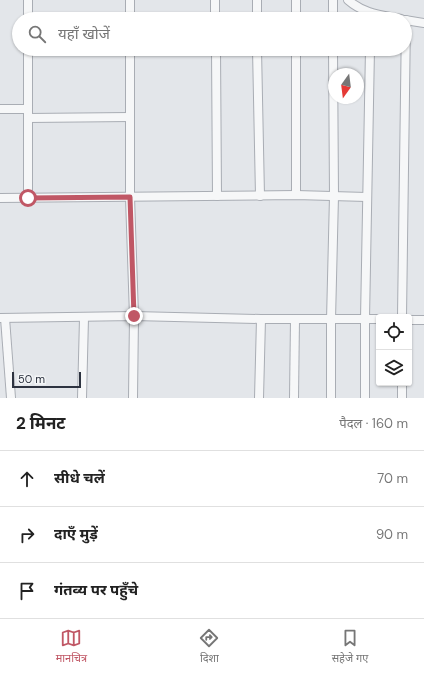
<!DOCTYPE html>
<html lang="hi">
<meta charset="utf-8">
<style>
:root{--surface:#fff;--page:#f6f6f6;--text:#222;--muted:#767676;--line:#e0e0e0;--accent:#c05765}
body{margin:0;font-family:"DM Sans","Noto Sans Devanagari",sans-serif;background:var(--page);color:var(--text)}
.controls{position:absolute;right:12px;bottom:12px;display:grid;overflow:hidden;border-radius:4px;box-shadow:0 1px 3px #0004}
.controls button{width:36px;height:36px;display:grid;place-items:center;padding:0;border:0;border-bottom:1px solid var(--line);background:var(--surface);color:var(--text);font:20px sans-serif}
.compass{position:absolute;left:328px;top:68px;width:36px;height:36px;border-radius:50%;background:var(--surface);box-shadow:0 1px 3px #0004;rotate:194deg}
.scale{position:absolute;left:12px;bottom:10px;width:69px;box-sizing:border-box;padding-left:4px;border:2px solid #2d3340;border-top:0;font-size:11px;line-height:14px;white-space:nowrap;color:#2d3340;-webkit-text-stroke:3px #f3f5f7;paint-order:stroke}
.stop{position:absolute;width:12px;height:12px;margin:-9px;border:3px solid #c05765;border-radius:50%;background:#fff}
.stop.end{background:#c05765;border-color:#fff;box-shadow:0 1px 4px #0008}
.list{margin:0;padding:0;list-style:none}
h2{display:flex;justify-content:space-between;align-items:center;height:52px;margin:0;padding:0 16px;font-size:17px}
h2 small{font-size:13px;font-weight:400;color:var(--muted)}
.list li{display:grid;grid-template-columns:26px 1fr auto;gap:12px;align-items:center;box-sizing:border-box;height:56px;padding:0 16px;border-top:1px solid var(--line)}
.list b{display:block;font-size:15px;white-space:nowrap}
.list em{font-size:13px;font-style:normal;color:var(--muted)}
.icon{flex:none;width:22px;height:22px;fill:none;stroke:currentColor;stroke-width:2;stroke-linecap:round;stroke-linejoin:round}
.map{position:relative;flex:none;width:424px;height:398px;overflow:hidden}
.search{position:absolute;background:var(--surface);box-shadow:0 1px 3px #0004;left:12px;right:12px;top:12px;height:44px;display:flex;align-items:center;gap:10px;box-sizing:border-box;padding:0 14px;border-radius:22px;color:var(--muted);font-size:15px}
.sheet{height:220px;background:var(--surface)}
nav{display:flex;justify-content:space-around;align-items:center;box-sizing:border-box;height:56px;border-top:1px solid var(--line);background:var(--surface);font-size:11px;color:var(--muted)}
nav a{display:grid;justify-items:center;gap:2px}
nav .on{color:var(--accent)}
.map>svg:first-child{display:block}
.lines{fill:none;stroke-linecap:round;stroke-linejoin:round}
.minor-casing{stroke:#a9adb4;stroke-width:10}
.minor{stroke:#f6f7f8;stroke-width:8}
.route{stroke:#c05765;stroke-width:5}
</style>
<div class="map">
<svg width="424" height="398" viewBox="0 0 424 398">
<rect width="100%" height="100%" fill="#e3e6ea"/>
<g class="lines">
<defs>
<g id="minor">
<polyline points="28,0 28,19"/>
<polyline points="215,0 215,19"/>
<polyline points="257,0 257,19"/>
<polyline points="333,0 333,19"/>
<path d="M348 0C364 14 381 15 401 19"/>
<polyline points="130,19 130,0"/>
<polyline points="296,19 296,0"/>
<polyline points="405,20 424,23"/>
<polyline points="28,49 28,198"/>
<polyline points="130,49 130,197 134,316 133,398"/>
<polyline points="216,49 217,196"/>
<polyline points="257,49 260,196"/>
<polyline points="0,109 28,109"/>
<polyline points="28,118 130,117"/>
<polyline points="296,195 296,49"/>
<polyline points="0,198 296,195 367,197"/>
<polyline points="402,317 406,20"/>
<polyline points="0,318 134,316 261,319 379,319"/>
<polyline points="5,318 11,398"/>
<polyline points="409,320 424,320"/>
<polyline points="402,383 402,398"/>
<polyline points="82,398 84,318"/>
<polyline points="259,398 261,319"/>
<polyline points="294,398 295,319"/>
<polyline points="331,398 331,320 334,196 333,49"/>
<polyline points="365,398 365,319 370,49"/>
</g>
</defs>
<use href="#minor" class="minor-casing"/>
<use href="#minor" class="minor"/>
</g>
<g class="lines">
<polyline class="route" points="28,198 130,197 134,316"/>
</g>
</svg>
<div class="controls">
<button><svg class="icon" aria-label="locate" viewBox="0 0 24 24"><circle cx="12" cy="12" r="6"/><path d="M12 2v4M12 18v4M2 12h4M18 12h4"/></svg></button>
<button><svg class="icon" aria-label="layers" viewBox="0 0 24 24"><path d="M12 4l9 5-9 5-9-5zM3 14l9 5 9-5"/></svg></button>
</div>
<svg class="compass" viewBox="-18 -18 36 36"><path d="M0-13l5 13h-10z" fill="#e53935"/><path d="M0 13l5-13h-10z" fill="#767676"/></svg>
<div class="scale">50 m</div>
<div class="stop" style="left:28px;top:198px"></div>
<div class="stop end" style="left:134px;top:316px"></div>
<div class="search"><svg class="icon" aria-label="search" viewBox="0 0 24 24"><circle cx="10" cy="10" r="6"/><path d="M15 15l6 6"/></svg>यहाँ खोजें</div>
</div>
<section class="sheet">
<h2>2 मिनट<small>पैदल · 160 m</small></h2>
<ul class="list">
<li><svg class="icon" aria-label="ahead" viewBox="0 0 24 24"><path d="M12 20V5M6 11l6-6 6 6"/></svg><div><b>सीधे चलें</b></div><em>70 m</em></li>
<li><svg class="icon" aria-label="right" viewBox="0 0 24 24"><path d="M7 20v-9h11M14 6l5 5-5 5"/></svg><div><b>दाएँ मुड़ें</b></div><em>90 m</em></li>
<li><svg class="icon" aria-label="arrive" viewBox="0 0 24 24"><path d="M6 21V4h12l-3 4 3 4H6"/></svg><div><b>गंतव्य पर पहुँचे</b></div></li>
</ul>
</section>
<nav>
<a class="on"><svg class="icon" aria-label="map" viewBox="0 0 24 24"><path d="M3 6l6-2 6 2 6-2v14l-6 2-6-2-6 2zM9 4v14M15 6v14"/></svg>मानचित्र</a>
<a><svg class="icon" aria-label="directions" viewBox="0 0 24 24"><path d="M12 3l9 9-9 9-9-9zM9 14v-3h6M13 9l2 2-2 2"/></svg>दिशा</a>
<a><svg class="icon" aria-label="saved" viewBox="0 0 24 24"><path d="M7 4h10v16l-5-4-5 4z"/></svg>सहेजे गए</a>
</nav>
